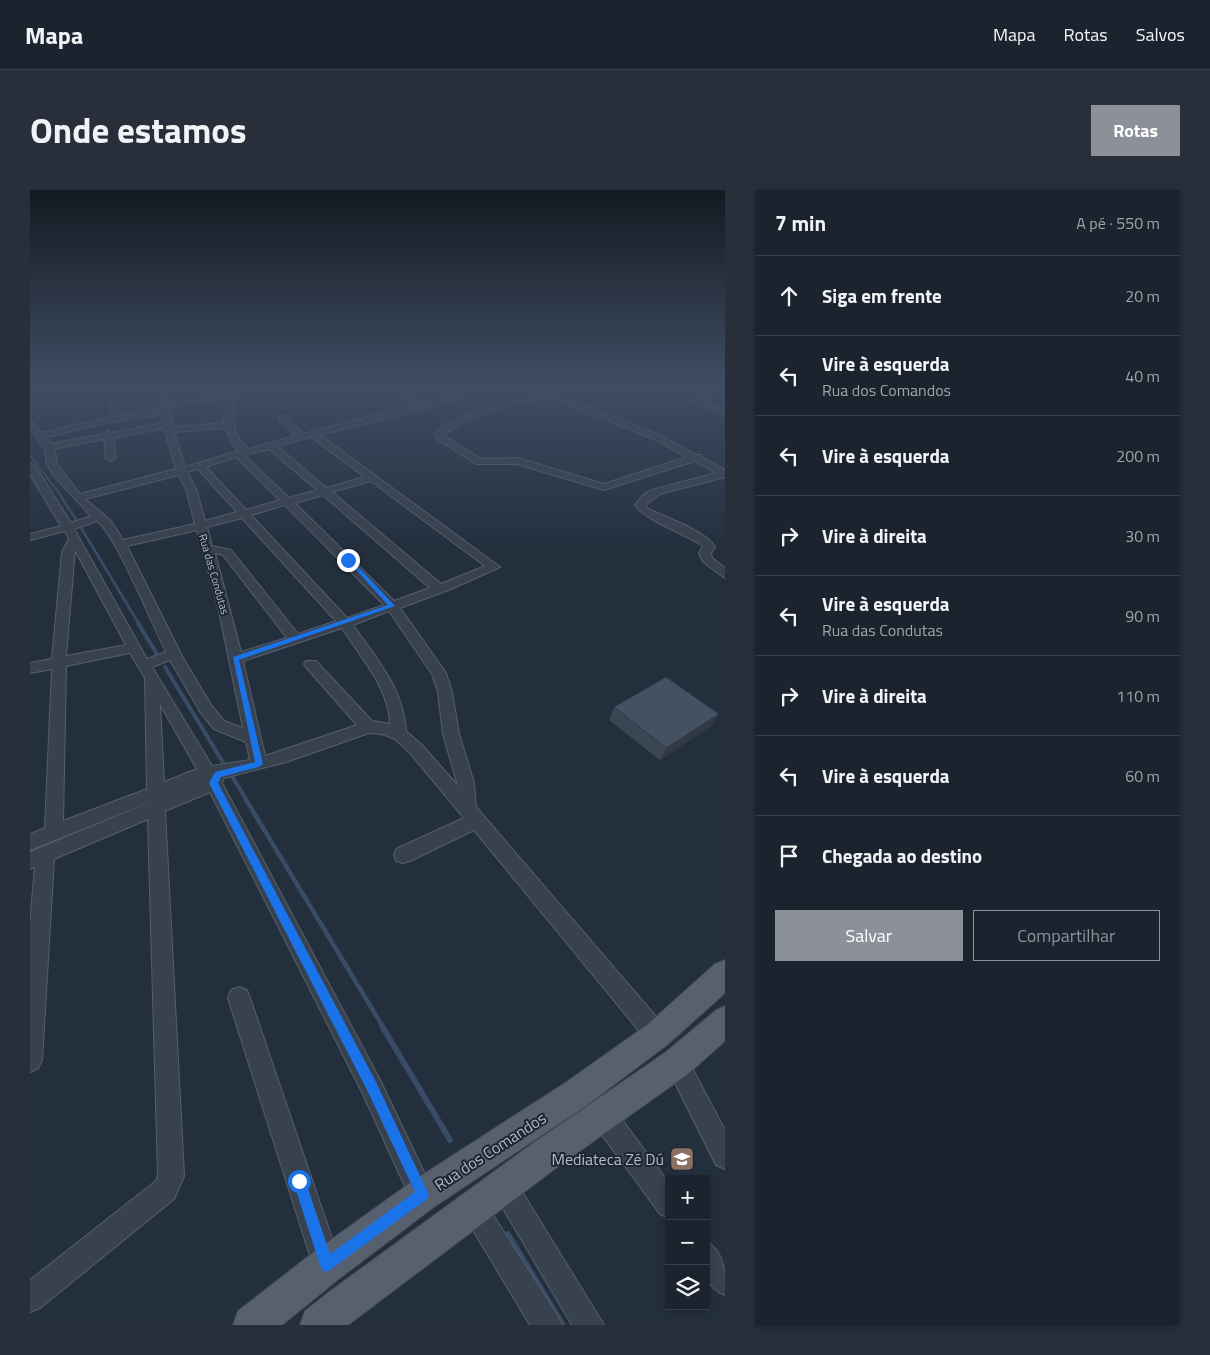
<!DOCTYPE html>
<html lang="pt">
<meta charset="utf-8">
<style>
:root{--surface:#1b232e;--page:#282f3a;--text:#f1f3f6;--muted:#a0a4aa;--line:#39404a;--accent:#8c9099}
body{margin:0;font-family:"Titillium Web",sans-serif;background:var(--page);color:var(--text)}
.controls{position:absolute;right:15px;bottom:15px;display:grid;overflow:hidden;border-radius:0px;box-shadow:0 2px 8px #0003}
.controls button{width:45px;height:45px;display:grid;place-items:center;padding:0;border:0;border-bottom:1px solid var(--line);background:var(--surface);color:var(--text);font:25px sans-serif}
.stop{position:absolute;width:15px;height:15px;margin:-11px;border:4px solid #1a73e8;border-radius:50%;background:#fff}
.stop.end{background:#1a73e8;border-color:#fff;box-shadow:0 1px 5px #0008}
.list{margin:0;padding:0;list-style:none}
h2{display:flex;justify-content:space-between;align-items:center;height:65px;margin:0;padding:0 20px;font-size:21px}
h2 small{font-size:16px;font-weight:400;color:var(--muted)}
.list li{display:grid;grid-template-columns:32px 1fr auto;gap:15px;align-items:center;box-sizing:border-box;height:80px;padding:0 20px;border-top:1px solid var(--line)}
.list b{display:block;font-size:19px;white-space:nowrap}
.list p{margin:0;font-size:16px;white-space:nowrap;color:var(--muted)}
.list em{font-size:16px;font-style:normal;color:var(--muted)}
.actions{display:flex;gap:10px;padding:15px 20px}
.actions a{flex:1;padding:11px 0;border:1px solid var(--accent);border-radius:0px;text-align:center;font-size:18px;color:var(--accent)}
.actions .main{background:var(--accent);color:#fff}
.icon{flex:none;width:28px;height:28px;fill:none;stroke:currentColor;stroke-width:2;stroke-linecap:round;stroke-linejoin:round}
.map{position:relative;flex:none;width:695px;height:1135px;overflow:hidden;border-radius:0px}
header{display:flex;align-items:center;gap:30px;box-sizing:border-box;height:70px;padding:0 25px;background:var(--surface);border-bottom:1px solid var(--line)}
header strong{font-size:24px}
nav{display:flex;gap:28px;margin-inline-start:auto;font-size:18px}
.intro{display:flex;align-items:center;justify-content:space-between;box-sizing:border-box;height:120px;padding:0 30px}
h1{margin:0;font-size:35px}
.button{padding:12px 22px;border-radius:0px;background:var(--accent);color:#fff;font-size:18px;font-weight:700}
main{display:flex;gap:30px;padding:0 30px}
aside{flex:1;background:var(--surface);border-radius:0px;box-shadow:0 2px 8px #0003}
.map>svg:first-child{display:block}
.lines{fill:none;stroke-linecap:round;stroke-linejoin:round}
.stream-far4{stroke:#394c67;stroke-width:2}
.stream-far3{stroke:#394c67;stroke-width:2.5}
.stream-far2{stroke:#394c67;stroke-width:4}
.stream-far1{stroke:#394c67;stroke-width:4.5}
.stream{stroke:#394c67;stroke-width:5.5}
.minor-casing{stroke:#565f6c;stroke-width:2}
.major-casing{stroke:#414a57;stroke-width:2}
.minor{fill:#38414e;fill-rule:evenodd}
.major{fill:#56606e;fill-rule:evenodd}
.wall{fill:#3b4654}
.shaded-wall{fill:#303945}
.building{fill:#455162;stroke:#303945}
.route{fill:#1a73e8}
.labels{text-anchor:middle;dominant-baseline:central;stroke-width:4;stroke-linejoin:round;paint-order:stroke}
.far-street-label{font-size:11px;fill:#b4bcc9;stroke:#1d2633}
.near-street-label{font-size:16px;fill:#b4bcc9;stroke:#1d2633}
.near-poi-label{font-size:16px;fill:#b4bcc9;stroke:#1d2633;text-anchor:end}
</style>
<header>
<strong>Mapa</strong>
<nav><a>Mapa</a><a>Rotas</a><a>Salvos</a></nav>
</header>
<div class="intro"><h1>Onde estamos</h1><a class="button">Rotas</a></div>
<main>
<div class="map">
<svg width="695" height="1135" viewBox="0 0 695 1135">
<rect width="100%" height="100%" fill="#242f3e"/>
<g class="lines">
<polyline class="stream-far4" points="0,265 27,301"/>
<g class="stream-far3">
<polyline points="26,299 47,331"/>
<polyline points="50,336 109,434"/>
</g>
<g class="stream-far2">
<polyline points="108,433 128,466"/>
<polyline points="135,477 194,574"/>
<polyline points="202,586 216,609"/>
</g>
<polyline class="stream-far1" points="215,608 353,837"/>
<g class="stream">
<polyline points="352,836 420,950"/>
<polyline points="478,1044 533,1135"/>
</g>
<defs>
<g id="minor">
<path d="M127 197H135L138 211 200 203 202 197H210V205L207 207C202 227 200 243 218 259L265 246 250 230V226H256L273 244 383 215 361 197H370L390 213 449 197H464L393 219 290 245 470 377 421 399 370 418 416 483 422 502 429 544 444 593 446 617 635 837 638 845 635 853 627 856 619 853 444 640 380 671 373 673 366 671 364 665 366 659 434 628 380 563 365 549 352 544 339 543 256 572 194 588 192 593 349 888 405 1005 401 1014 392 1018 383 1014 333 904 180 602 135 621 154 986 144 1009 10 1118 0 1122V1090L126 991 128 985 118 629 24 669 12 870 8 878 0 882V733L5 677 0 679V662L140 604 0 660V644L15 638 22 479 0 483V473L22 469 32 362 39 349 35 341 0 350V344L31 336 0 284V273L5 276 41 333 61 326 24 286 17 274 15 259 0 239V230L12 243 84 226 78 210 82 208 86 210 92 225 131 219ZM199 208 193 229 194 233 143 237 139 216ZM132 224 133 233 81 243 78 241 74 244 21 254 16 247 80 232ZM134 238 146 279 50 304 27 274 24 259 74 249 76 268 81 271 86 268 83 248ZM196 238 203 255 209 261 155 277 144 242ZM281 247 335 287 296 298 247 256ZM239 259 287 300 259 308 214 265ZM206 267 250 310 216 320 176 277ZM168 279 207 322 175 331 166 299 157 282ZM149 285 156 299 165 334 93 350 81 331 55 309ZM341 291 455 376 411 394 302 302ZM293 305 400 398 364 411 265 313ZM255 315 354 415 317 428 221 325ZM212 328 306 431 268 444 201 360 182 356 177 337ZM67 331C86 345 123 436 136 462L117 469 44 339ZM167 340 189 421 213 538 194 531 181 515 153 468 97 356ZM45 360 96 455 36 466ZM185 363 193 365 257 448 211 462ZM359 421 402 484 408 502 413 544 428 596 392 555 376 541C373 497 347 470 323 435ZM312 438C331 468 359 498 360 534L342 531 286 471H276L274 474 276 477 327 535 235 566 213 471ZM100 463 115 488 117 599 33 631 36 476ZM140 470 171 523 184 539 216 552 220 570 182 576 122 477ZM130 514 167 579 134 592Z"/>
<polygon points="689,197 695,197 695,201 672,210 695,221 695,226 661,210"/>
<path d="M510 204H526L632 246 666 265H671L672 268 695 280V287L630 304 615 315 618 319C633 326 678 342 685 357L681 363 682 368 695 378V388L673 372 669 363 673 356C655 344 615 330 605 315L614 304 622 300 686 283 665 271 574 300 487 274H446L407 249 404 244C426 221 479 210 510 204ZM522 208 626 250 657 267 574 294 488 268 451 269 413 245C444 223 484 211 522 208Z"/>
<polygon points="209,797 217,800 220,808 311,1075 307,1085 297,1089 287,1085 283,1075 198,808 201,800"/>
<polygon points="647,861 655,865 695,940 695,979 686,975 635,873 639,865"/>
<polygon points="573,913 582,916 639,993 639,1028 630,1024 564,934 561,925 564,916"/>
<polygon points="474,983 483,987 574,1135 542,1135 465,1005 461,996 465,987"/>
<polygon points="444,1005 453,1009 527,1125 532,1135 500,1135 435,1027 431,1018 435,1009"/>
<path d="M676 1051C695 1062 695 1082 695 1105 670 1095 676 1074 676 1051Z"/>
</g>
<g id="major">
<polygon points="695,770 695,803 637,855 557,915 404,1017 310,1088 252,1135 203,1135 208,1121 284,1062 380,993 535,893 617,835 685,774"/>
<polygon points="695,816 695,851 658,884 526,978 318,1135 270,1135 275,1121 299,1102 502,954 636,862 685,821"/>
</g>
</defs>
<use href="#minor" class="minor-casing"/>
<use href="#major" class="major-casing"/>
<use href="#minor" class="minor"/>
<use href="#major" class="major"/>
</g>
<polygon class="wall" points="584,517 681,536 630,570 579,530"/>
<polygon class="shaded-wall" points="689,524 681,536 630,570 636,558"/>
<polygon class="building" points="636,487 689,524 636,558 584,517"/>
<linearGradient id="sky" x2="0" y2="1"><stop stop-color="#141a22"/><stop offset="0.55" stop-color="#3f4d63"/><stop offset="1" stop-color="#3f4d63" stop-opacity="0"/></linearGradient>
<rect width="695" height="356" fill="url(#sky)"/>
<polygon class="route" points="316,369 321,369 365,416 209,470 233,574 229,577 191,587 188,593 346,892 399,1005 397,1009 297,1082 292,1080 290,1075 263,991 265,987 269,985 274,987 300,1064 385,1002 337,900 179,593 185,582 225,572 203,467 358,415"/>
<defs>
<symbol id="university-square" viewBox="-11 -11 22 22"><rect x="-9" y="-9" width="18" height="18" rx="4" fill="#8d6e63" stroke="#1d2633"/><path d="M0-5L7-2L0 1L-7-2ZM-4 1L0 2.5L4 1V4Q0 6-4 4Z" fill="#fff"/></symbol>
</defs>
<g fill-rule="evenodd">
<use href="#university-square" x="638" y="955" width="28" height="28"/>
</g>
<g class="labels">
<g class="far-street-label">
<text transform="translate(184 384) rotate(74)">Rua das Condutas</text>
</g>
<g class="near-street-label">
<text transform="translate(460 961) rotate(-33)">Rua dos Comandos</text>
</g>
<g class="near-poi-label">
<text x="634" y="969">Mediateca Zé Dú</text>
</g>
</g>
</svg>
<div class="controls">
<button>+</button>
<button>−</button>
<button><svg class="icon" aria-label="layers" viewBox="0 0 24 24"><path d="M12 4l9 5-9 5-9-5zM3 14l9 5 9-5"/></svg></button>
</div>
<div class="stop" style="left:269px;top:991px"></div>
<div class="stop end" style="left:318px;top:370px"></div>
</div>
<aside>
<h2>7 min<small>A pé · 550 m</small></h2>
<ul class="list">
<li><svg class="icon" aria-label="ahead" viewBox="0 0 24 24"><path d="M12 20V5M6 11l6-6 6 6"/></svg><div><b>Siga em frente</b></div><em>20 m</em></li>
<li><svg class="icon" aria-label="left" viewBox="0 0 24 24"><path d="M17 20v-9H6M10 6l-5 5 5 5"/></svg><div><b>Vire à esquerda</b><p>Rua dos Comandos</p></div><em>40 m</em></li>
<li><svg class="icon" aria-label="left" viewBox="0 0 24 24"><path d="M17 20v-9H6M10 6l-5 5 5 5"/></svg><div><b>Vire à esquerda</b></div><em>200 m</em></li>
<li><svg class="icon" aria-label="right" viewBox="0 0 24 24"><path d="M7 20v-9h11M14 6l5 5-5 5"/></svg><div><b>Vire à direita</b></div><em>30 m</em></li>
<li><svg class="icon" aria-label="left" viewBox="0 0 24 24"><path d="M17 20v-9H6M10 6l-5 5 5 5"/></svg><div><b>Vire à esquerda</b><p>Rua das Condutas</p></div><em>90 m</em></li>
<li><svg class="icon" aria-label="right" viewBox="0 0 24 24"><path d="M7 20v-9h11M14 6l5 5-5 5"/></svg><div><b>Vire à direita</b></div><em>110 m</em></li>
<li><svg class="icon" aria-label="left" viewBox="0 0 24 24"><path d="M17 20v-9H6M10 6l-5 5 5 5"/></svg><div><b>Vire à esquerda</b></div><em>60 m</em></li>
<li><svg class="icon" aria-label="arrive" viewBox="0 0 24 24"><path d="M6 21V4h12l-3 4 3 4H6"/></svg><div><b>Chegada ao destino</b></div></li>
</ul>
<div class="actions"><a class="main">Salvar</a><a>Compartilhar</a></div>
</aside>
</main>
